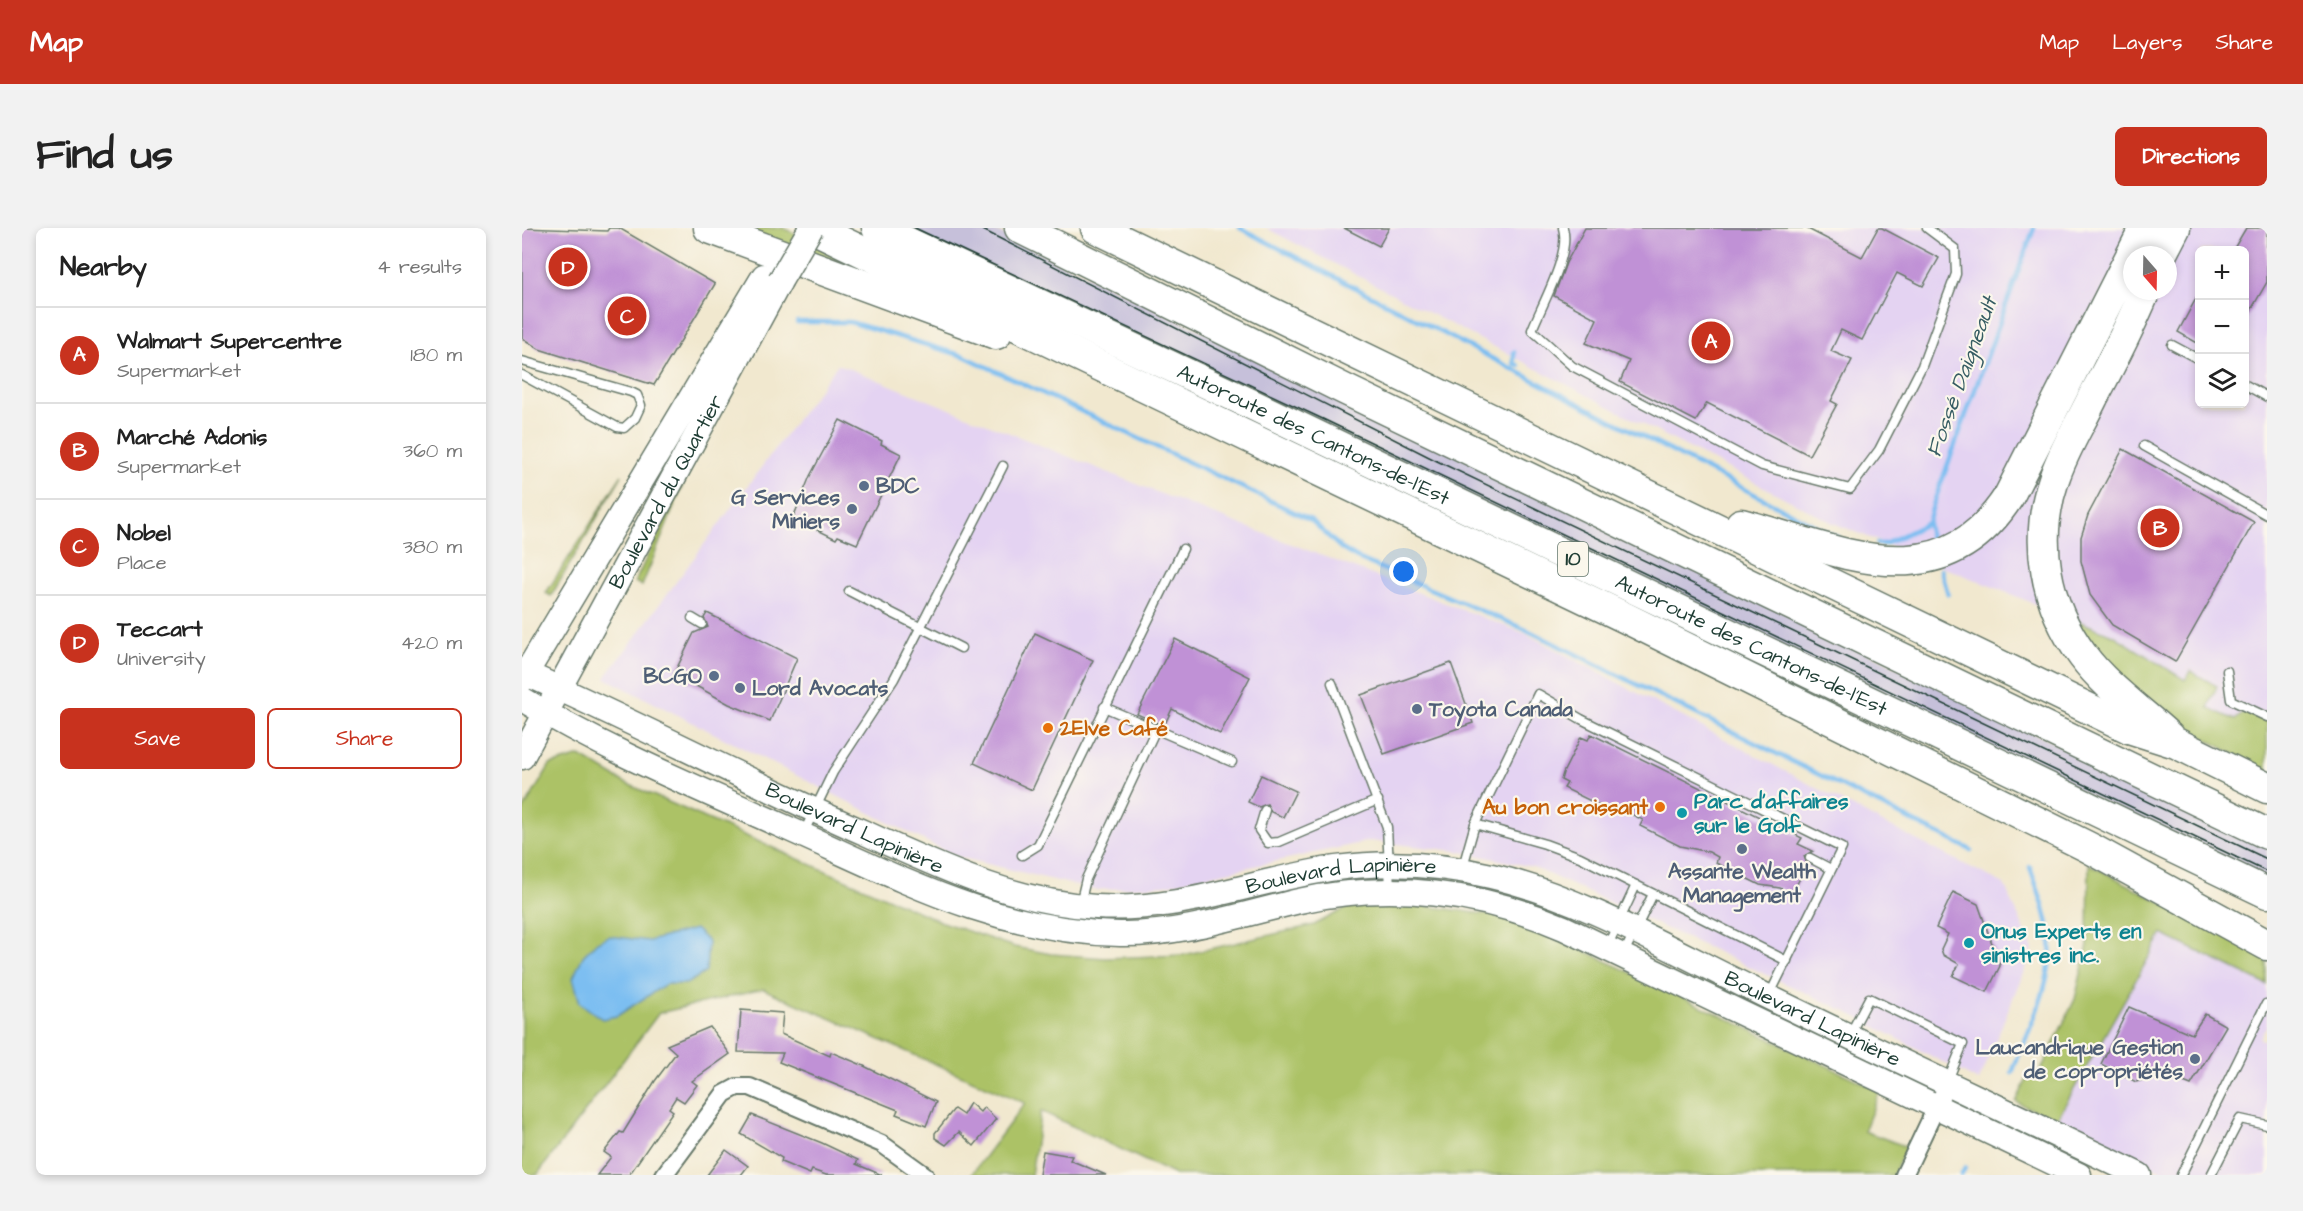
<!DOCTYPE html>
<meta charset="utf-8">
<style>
:root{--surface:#fff;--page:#f2f2f2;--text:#222;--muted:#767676;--line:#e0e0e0;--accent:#c8321e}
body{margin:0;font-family:"Architects Daughter",sans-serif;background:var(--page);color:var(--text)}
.controls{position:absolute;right:18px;top:18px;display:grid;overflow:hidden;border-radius:9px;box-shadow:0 3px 9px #0003}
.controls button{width:54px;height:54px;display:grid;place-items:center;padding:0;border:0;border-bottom:2px solid var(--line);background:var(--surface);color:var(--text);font:30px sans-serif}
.compass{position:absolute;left:1601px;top:18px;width:54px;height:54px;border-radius:50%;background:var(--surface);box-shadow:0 3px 9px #0003;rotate:160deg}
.you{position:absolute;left:882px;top:344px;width:21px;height:21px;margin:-15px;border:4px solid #fff;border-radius:50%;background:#1a73e8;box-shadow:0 0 0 9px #1a73e833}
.badge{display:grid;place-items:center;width:39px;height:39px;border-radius:50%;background:var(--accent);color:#fff;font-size:20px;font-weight:700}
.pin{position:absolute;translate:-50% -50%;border:3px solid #fff;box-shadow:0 2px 6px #0006}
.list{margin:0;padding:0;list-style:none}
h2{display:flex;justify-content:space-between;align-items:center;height:78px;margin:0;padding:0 24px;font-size:26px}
h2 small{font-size:20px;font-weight:400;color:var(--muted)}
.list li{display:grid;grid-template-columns:39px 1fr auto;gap:18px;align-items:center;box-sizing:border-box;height:96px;padding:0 24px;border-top:2px solid var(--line)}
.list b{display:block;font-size:22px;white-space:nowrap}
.list p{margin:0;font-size:20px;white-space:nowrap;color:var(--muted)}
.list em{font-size:20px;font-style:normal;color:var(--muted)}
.actions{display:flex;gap:12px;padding:18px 24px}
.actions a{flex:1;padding:14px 0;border:2px solid var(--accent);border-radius:9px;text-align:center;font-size:21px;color:var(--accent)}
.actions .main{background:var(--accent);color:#fff}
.icon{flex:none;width:33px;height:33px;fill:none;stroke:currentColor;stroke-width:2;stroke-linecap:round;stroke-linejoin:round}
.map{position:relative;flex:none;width:1745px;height:947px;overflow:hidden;border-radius:9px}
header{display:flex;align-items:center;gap:36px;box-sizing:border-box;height:84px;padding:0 30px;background:var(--accent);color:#fff}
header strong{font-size:28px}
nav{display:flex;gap:33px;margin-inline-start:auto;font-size:21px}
.intro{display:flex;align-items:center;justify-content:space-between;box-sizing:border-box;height:144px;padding:0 36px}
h1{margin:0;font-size:42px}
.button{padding:15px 27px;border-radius:9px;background:var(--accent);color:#fff;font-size:21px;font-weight:700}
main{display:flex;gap:36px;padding:0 36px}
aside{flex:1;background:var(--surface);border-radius:9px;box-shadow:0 3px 9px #0003}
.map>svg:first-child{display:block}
.built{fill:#e4d3f2;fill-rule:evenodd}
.industrial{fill:#c6c0da}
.green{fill:#acc266;stroke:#66804d;stroke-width:1.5}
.water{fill:#7bbef1;stroke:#4d7e92;stroke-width:1.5}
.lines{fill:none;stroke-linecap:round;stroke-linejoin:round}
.stream{stroke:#7bbef1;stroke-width:4.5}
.building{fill:#c091d6}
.service-casing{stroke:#68796a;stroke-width:11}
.minor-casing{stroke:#68796a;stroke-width:20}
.secondary-casing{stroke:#68796a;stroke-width:27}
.motorway-casing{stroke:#68796a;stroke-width:33}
.service{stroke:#fff;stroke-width:8}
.minor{stroke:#fff;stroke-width:16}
.secondary{stroke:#fff;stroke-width:24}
.motorway{stroke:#fff;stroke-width:30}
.tram{stroke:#1f3d34;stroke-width:1.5}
.secondary-bridge-casing{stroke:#68796a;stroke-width:27;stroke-linecap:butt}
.secondary-bridge{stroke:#fff;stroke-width:24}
.service-dot{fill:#5c6f8a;stroke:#fbf7ec;stroke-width:2}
.food-dot{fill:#e8710a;stroke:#fbf7ec;stroke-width:2}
.culture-dot{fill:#0f9aa8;stroke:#fbf7ec;stroke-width:2}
.labels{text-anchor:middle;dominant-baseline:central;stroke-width:4.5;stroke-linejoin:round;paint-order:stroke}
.shield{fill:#fbf7ec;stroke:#61756b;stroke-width:1.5}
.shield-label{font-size:20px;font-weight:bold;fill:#1f3d34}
.street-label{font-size:21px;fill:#1f3d34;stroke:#fbf7ec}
.service-label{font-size:21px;font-weight:bold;fill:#4e5e75;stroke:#fbf7ec;text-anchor:start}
.food-label{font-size:21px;font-weight:bold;fill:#c56008;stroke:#fbf7ec;text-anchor:start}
.culture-label{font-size:21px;font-weight:bold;fill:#0d838f;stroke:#fbf7ec;text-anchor:start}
.water-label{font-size:22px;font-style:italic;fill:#365d63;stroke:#fbf7ec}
</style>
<header>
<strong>Map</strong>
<nav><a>Map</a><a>Layers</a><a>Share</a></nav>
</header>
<div class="intro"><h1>Find us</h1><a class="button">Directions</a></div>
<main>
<aside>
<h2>Nearby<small>4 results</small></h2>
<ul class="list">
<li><span class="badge">A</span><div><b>Walmart Supercentre</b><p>Supermarket</p></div><em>180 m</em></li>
<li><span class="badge">B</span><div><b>Marché Adonis</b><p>Supermarket</p></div><em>360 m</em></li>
<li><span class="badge">C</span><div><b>Nobel</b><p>Place</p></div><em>380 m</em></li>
<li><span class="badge">D</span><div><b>Teccart</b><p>University</p></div><em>420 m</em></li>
</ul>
<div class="actions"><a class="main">Save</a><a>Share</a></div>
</aside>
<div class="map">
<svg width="1745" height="947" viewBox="0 0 1745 947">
<rect width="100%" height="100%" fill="#fbf7ec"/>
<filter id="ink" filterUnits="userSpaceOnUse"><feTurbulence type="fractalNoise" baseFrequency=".0167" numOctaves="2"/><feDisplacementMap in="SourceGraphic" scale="12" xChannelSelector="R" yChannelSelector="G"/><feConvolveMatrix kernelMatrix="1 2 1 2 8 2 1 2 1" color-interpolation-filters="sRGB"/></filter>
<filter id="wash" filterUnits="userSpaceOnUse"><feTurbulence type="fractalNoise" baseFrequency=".008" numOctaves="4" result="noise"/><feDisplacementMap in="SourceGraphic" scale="24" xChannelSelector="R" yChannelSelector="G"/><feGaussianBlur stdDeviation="1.35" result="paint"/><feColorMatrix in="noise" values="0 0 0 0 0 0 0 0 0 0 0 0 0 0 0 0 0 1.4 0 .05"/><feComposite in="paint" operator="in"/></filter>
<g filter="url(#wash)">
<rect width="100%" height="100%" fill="#f1e8cf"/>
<g class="built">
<path d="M744 0H1745V493L1722 484 1713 492 1686 480 1694 463 1668 443 1663 452 1593 408 1311 295ZM1678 22H1722V176H1678ZM1610 27H1646V63H1610Z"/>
<polygon points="316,136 652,271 1004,406 1380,605 1482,656 1511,721 1457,853 1323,783 1011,639 935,623 848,613 644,657 573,662 433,628 83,450"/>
<polygon points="1640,706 1745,757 1745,797 1738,811 1745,813 1745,947 1648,947 1534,893"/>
</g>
<polygon class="industrial" points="380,0 467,0 1745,618 1745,652"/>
<g class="green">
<polygon points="211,0 261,0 475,99"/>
<polygon points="170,234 120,358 113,354"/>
<polygon points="100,247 29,368 24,365"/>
<polygon points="1549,390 1593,408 1663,452 1668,443 1695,458 1686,480 1713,492 1722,484 1745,493 1745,544 1640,487 1602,457"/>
<polygon points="58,528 103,555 420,694 492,719 529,726 584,730 661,727 792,697 832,676 880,675 971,687 1040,712 1358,863 1342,903 1385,919 1371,947 653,947 519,883 509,947 449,947 503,875 241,761 137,785 15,947 0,947 0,584 28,537"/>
<polygon points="1567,636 1745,730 1745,757 1640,706 1534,893 1494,874 1505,851 1518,844 1553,771 1566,717"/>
</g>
<polygon class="water" points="173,701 186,713 184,744 164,756 144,756 95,788 80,791 58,775 51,750 61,728 75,714 87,708 127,713"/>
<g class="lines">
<g class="stream">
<polyline points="718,0 1315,309"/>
<polyline points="275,94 328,94 442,128 789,292 820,321 835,330 1007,403 1449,622"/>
<polyline points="992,124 992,135 997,138"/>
<polyline points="1408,311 1406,295 1411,277 1512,0"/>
<polyline points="1355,316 1363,316 1406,295"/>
<polyline points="1419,342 1426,366"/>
<path d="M1490 845C1505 804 1532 756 1528 711 1526 686 1516 663 1508 639"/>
<polyline points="1439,947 1443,940"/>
</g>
</g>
<g id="blocks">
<g class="building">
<polygon points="0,0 85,3 87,0 97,0 193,56 132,157 17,121 0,110"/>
<polygon points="822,0 867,0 857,18"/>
<polygon points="1063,0 1284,0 1340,29 1356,0 1360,0 1417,30 1401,58 1375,45 1340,112 1319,102 1309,123 1330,132 1309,173 1315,176 1287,227 1185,175 1174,193 1098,154 1107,133 1064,115 1075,91 1032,68 1044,35"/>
<polygon points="1724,0 1745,0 1745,54 1722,94 1722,22 1711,22"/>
<polygon points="1677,65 1677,116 1656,104"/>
<polygon points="318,192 360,213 359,216 379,226 335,316 316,308 314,311 271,290 288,248"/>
<polygon points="1601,221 1732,294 1653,434 1590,397 1568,367 1559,333 1559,309 1566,287"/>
<polygon points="185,385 275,430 248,493 207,476 152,446 172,405 186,399 182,390"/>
<polygon points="513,405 571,432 510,562 452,535"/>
<polygon points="653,411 728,449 698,506 650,481 642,498 615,486"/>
<polygon points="929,435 951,495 862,526 839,467"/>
<polygon points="1069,506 1280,610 1276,616 1291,623 1282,628 1285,636 1270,666 1258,660 1238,657 1194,635 1196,629 1187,624 1158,618 1118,598 1121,592 1103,583 1083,580 1042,560 1045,555 1039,552 1041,545 1059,509 1066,512"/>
<polygon points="739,547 774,563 761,589 749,584 745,576 737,579 726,574"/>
<polygon points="1431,664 1456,676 1478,738 1465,764 1431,748 1437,736 1421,727 1419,721 1426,706 1414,700"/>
<polygon points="1607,779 1670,806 1683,786 1704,798 1669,857 1642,846 1614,854 1579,836"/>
<polygon points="219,782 261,785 259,806 308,828 309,824 340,837 414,874 404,898 374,886 376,882 257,834 261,825 216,824"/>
<polygon points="188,799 208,826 170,853 175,857 162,874 154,869 147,880 151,883 107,947 75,947 89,929 82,924 98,904 101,905 133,853 154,825 145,817"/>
<polygon points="448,875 458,884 462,879 474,891 452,918 437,904 424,917 413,910 413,905 432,881 441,887"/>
<polygon points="230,887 300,915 336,932 334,936 360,947 304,947 290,942 288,946 259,934 260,930 219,906"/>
<polygon points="204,922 226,938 219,947 185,947"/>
<polygon points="521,923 550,928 548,932 584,947 517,947"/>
</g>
</g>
</g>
<g filter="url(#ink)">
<use href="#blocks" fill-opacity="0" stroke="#68796a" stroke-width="1.5"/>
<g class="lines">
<defs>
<g id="service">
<path d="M1041 0C1049 26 1020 76 1010 102L1050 138 1240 238 1328 261 1357 222 1400 138 1434 46 1433 21 1405 0"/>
<polyline points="1650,117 1678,132"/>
<polyline points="0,133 109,164 115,167 119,177 113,190 102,200 95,199 0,147"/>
<polyline points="1722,156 1745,169"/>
<polyline points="1622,218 1745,287"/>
<polyline points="327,363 439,420"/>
<polyline points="170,390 180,396"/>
<polyline points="1705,443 1709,472 1745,489"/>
<polyline points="810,455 865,599 868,660"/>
<polyline points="582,479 710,534"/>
<polyline points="743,582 737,602 746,615 757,614 856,572"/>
<polyline points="953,596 1023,616 1058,629 1265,733"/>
<polyline points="281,606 311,544 372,451 481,238"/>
<polyline points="500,627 516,617 661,321"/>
<polyline points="1288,630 1309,641"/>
<polyline points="940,642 953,596 1016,466 1059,491 1320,620 1248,766"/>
<polyline points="558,676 564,651 634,501"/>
<polyline points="1085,719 1114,657"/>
<polyline points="1101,727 1131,666"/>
<polyline points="1328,806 1347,770 1441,816 1426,852"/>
<polyline points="1659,947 1744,776"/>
<polyline points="1689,947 1718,891 1745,897"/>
</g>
<g id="minor">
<polyline points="142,947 202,866 215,859 228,859 360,916 403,947"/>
<polyline points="1382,947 1419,869"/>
</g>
<g id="secondary">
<path id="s1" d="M5 446C119 497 229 555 343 605 419 639 490 674 574 679 660 684 731 652 814 640 865 633 919 636 969 648 1057 668 1151 723 1232 762 1360 825 1489 885 1617 947"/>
<polyline points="0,452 242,48"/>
<path d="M0 471C82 521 171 558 258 597 372 647 470 703 598 706 659 707 718 687 777 673 867 653 958 664 1042 700L1557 947"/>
<path id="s2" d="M0 529 258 53"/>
</g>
<g id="motorway">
<polyline points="187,0 474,106"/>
<polyline points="291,0 1104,390 1566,619 1745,717"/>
<path id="s3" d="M355 0 733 178 1745 665"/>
<polyline points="498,0 822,161 1745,606"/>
<polyline points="574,0 1607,500 1654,515 1745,560"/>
<polyline points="1639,27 1653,0"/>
<path d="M1623 63C1608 99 1590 134 1571 169 1558 196 1541 223 1532 251 1511 312 1523 377 1561 428 1584 459 1619 483 1647 509"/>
<path d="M1219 296C1315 321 1418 376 1487 268L1623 0"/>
</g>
</defs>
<use href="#service" class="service-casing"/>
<use href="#minor" class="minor-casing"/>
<use href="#secondary" class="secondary-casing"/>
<use href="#motorway" class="motorway-casing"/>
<use href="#service" class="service"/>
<use href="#minor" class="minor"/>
<use href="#secondary" class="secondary"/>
<use href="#motorway" class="motorway"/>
<g class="tram">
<polyline points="393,0 803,192 1745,644"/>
<polyline points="457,0 915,233 1745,631"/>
</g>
<defs>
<polyline id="secondary-bridge" points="258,53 289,0"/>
</defs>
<use href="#secondary-bridge" class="secondary-bridge-casing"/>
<use href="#secondary-bridge" class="secondary-bridge"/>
</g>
</g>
<g class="service-dot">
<circle cx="342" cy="258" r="6"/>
<circle cx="330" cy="281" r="6"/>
<circle cx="192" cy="448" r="6"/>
<circle cx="218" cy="460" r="6"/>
<circle cx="895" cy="481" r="6"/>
<circle cx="1220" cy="621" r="6"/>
<circle cx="1673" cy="831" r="6"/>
</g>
<g class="food-dot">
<circle cx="526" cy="500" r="6"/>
<circle cx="1138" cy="579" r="6"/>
</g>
<g class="culture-dot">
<circle cx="1160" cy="585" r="6"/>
<circle cx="1447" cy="715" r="6"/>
</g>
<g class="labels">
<rect class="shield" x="1036" y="314" width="30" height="34" rx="4.5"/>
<g class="shield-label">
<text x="1051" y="331">10</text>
</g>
<g class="street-label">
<text stroke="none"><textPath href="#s3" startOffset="483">Autoroute des Cantons-de-l'Est</textPath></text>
<text stroke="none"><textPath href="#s2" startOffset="302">Boulevard du Quartier</textPath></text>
<text stroke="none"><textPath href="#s3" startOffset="969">Autoroute des Cantons-de-l'Est</textPath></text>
<text stroke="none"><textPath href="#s1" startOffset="362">Boulevard Lapinière</textPath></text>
<text stroke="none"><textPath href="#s1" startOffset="866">Boulevard Lapinière</textPath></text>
<text stroke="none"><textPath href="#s1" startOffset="1370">Boulevard Lapinière</textPath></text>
</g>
<g class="service-label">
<text x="354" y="258">BDC</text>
<text x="318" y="269" text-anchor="end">G Services<tspan x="318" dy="24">Miniers</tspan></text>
<text x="180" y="448" text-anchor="end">BCGO</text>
<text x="230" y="460">Lord Avocats</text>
<text x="907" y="481">Toyota Canada</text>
<text x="1220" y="643" text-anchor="middle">Assante Wealth<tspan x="1220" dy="24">Management</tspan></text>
<text x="1661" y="819" text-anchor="end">Laucandrique Gestion<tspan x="1661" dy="24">de copropriétés</tspan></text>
</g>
<g class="food-label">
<text x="538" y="500">2Elve Café</text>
<text x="1126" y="579" text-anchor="end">Au bon croissant</text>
</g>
<g class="culture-label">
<text x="1172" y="573">Parc d'affaires<tspan x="1172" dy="24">sur le Golf</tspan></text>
<text x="1459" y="703">Onus Experts en<tspan x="1459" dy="24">sinistres inc.</tspan></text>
</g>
<g class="water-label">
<text transform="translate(1440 149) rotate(-70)">Fossé Daigneault</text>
</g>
</g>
</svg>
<div class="controls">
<button>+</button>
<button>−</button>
<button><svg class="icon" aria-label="layers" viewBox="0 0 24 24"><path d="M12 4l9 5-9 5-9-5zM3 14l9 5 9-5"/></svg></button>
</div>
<svg class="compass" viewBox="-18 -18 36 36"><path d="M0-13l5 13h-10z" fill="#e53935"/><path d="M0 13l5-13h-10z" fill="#767676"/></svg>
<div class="you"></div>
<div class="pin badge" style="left:1189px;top:113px">A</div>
<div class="pin badge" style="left:1638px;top:300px">B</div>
<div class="pin badge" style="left:105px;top:88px">C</div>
<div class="pin badge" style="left:46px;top:39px">D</div>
</div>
</main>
